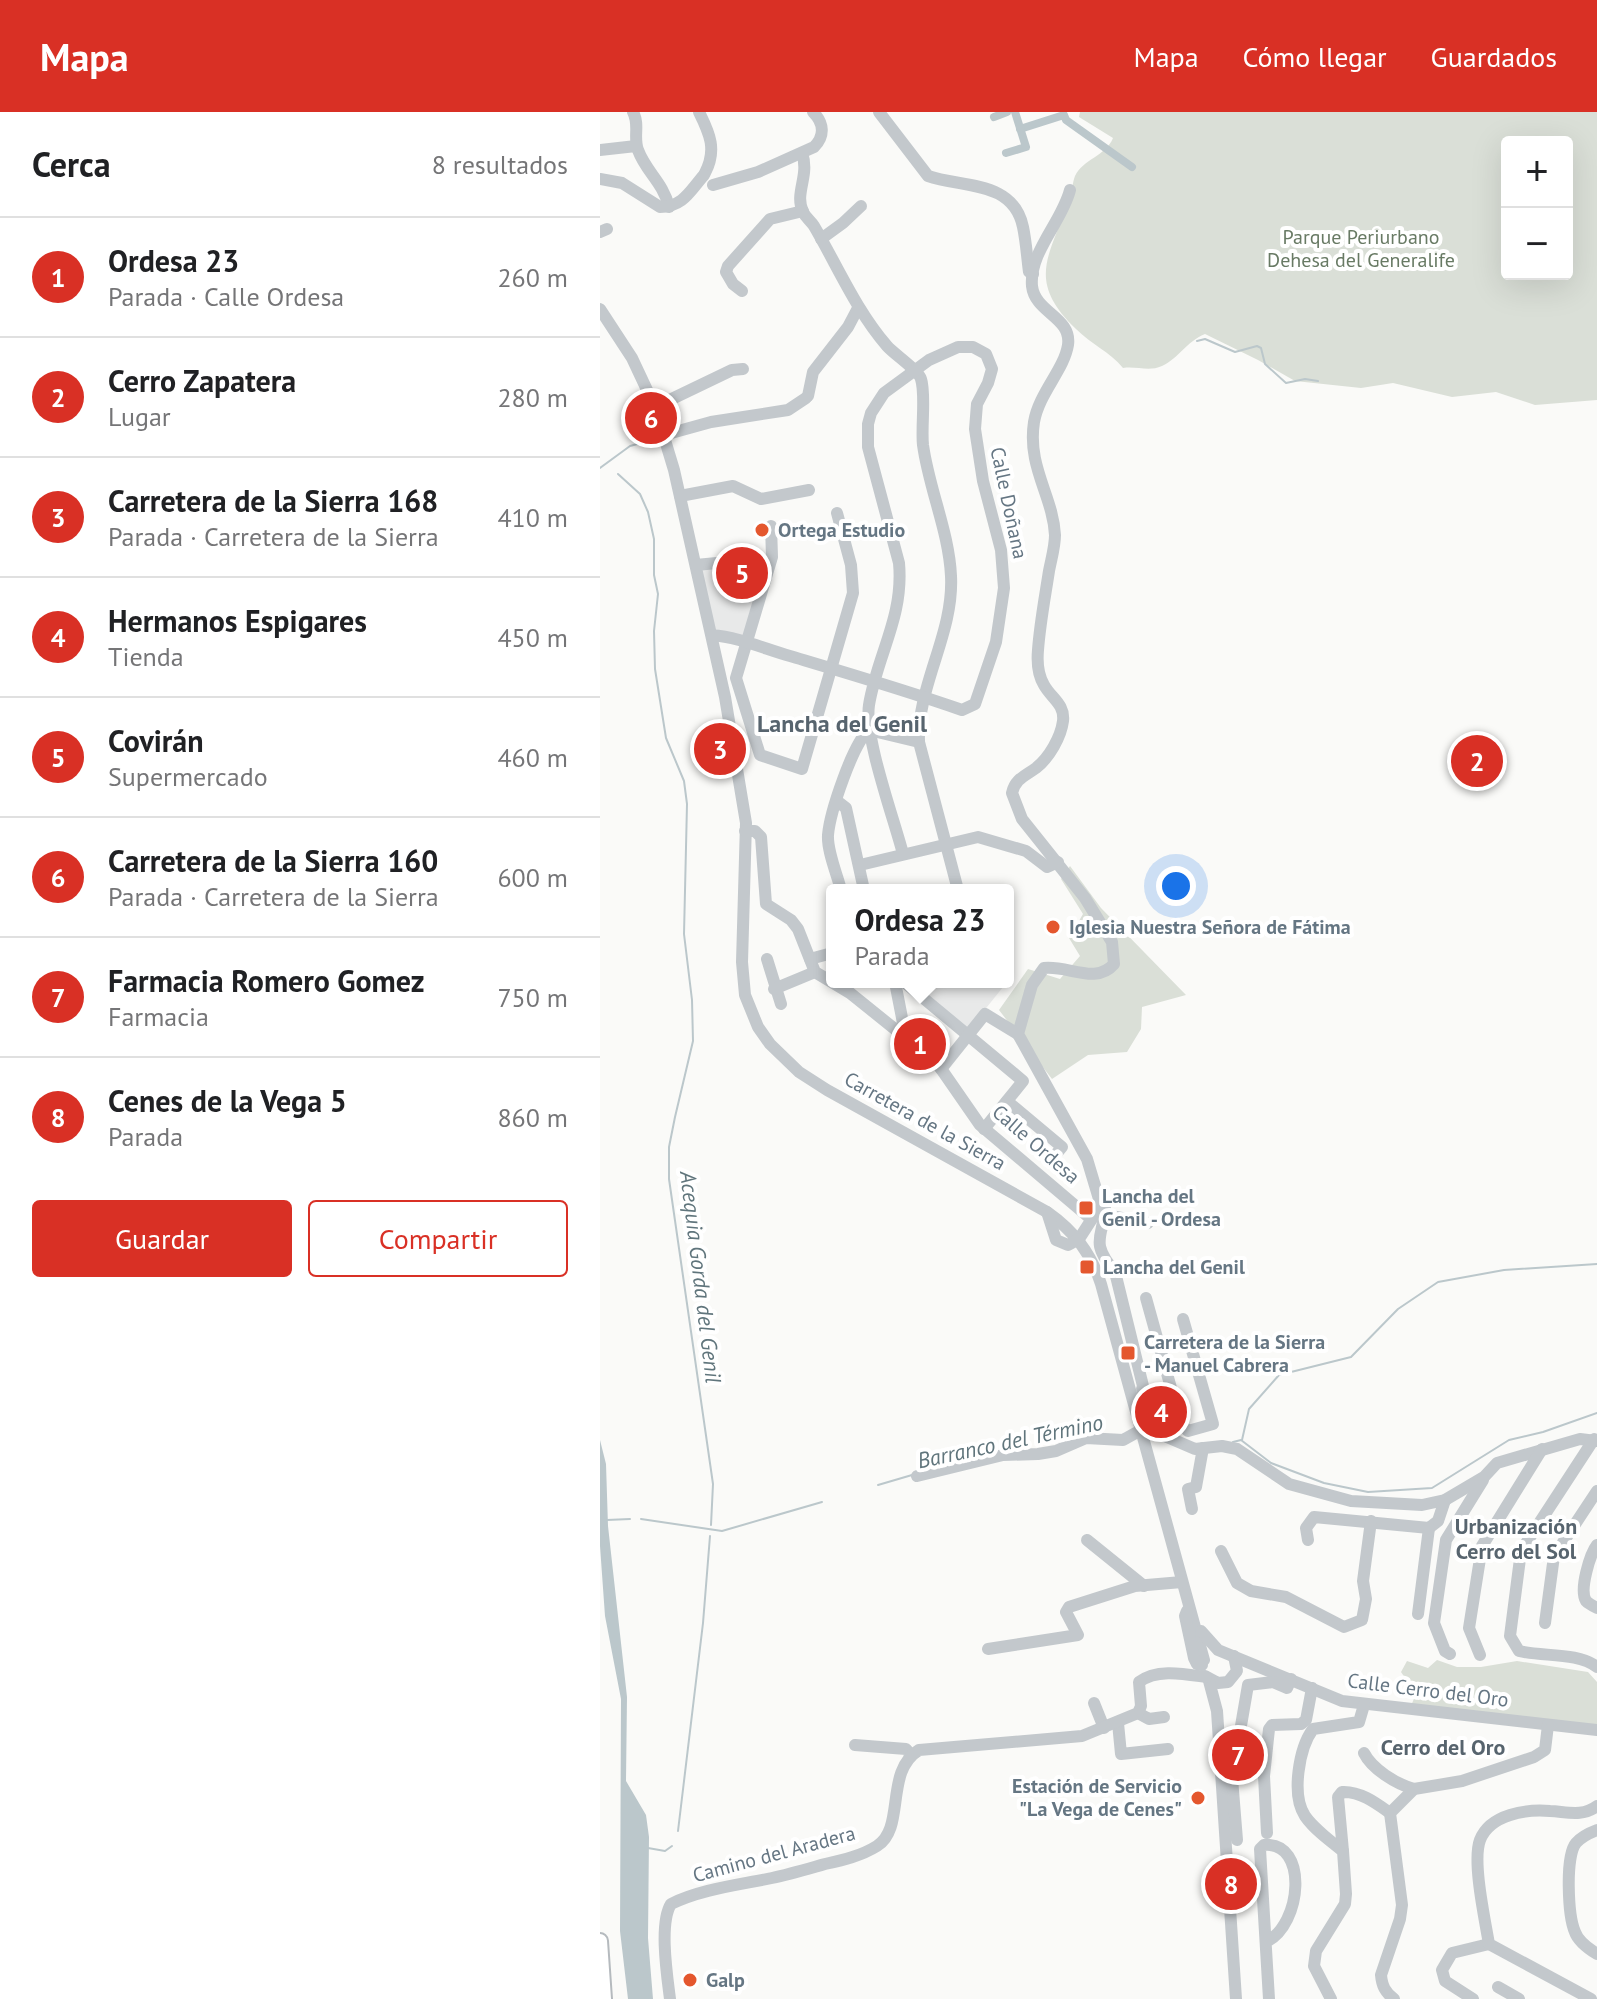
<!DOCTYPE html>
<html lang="es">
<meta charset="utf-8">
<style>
:root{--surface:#fff;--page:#f2f2f2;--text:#202124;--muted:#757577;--line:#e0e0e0;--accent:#d93025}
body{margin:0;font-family:"PT Sans",sans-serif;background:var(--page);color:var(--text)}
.controls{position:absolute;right:24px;top:24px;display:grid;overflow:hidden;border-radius:8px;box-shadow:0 8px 32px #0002}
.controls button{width:72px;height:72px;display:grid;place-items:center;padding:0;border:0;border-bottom:2px solid var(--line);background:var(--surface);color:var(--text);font:40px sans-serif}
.you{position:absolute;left:576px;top:774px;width:28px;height:28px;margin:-20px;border:6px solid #fff;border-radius:50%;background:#1a73e8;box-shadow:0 0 0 12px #1a73e833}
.badge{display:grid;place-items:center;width:52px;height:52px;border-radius:50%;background:var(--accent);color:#fff;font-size:26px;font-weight:700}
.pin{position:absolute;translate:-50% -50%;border:4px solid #fff;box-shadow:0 2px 8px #0006}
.popup{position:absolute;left:226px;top:772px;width:188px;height:104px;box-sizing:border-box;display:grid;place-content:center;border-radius:8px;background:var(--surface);filter:drop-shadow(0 2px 6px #0005);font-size:26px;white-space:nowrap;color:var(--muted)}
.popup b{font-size:30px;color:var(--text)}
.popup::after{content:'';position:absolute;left:50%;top:100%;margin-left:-16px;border:16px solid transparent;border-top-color:var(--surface)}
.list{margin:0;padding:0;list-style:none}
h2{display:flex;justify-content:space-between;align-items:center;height:104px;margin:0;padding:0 32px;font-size:34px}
h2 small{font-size:26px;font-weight:400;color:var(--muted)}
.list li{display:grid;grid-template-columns:52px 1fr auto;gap:24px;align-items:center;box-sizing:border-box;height:120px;padding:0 32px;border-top:2px solid var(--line)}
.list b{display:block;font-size:30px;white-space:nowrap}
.list p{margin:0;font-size:26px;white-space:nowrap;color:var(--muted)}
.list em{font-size:26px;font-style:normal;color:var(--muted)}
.actions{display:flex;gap:16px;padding:24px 32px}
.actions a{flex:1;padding:18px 0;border:2px solid var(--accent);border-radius:8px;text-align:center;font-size:28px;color:var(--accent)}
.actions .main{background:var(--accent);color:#fff}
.map{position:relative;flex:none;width:997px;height:1887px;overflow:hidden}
header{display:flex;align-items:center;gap:48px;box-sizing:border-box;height:112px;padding:0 40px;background:var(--accent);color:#fff}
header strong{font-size:38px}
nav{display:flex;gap:44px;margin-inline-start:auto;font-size:28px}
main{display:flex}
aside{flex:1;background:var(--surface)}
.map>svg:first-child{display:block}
.built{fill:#e8e9e9}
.green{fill:#dadfd7;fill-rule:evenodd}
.water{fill:#bbc7cb}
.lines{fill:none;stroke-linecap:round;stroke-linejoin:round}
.stream{stroke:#bbc7cb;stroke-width:2}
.canal{stroke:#bbc7cb;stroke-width:8}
.major-casing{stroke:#b5babe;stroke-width:18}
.minor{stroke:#c3c8cc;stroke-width:12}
.major{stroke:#fff;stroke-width:14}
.poi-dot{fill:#e4572e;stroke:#fff;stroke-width:3}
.labels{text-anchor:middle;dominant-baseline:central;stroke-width:8;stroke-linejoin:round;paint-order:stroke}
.park-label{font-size:20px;fill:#687a64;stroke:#fff}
.street-label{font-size:20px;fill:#657683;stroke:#fff}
.poi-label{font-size:20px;font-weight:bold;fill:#657683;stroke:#fff;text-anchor:start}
.water-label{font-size:22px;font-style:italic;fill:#60757c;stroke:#fff}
.neighbourhood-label{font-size:22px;font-weight:bold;fill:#57646e;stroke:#fff}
.quarter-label{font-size:24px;font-weight:bold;fill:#57646e;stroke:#fff}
</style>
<header>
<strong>Mapa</strong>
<nav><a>Mapa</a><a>Cómo llegar</a><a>Guardados</a></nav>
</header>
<main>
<aside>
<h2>Cerca<small>8 resultados</small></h2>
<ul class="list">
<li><span class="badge">1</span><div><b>Ordesa 23</b><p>Parada · Calle Ordesa</p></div><em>260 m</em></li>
<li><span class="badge">2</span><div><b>Cerro Zapatera</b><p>Lugar</p></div><em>280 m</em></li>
<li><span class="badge">3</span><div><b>Carretera de la Sierra 168</b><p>Parada · Carretera de la Sierra</p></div><em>410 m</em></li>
<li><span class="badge">4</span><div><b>Hermanos Espigares</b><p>Tienda</p></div><em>450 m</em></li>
<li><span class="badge">5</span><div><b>Covirán</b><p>Supermercado</p></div><em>460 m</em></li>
<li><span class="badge">6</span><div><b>Carretera de la Sierra 160</b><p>Parada · Carretera de la Sierra</p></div><em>600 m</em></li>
<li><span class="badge">7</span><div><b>Farmacia Romero Gomez</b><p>Farmacia</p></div><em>750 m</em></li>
<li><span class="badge">8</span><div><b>Cenes de la Vega 5</b><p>Parada</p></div><em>860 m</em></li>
</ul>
<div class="actions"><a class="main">Guardar</a><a>Compartir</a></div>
</aside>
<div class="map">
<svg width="997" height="1887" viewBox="0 0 997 1887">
<rect width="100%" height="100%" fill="#fafaf8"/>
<g class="built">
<polygon points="167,449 144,526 112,516 99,456"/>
<polygon points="310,870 407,870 367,920"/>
</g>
<g class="green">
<path d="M480 0H997V288L935 293 896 280 852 285 793 271 761 276 695 269 658 248 605 222C586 230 579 246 562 254 549 260 537 254 523 256 510 240 491 232 476 217 425 168 450 144 469 88 472 81 472 72 475 64 483 47 506 44 513 26L479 5ZM907 30H967V162H907Z"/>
<polygon points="470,754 501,796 586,883 542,895 541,917 527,940 488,943 452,967 399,898 428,857 460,867 480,844 469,826 483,802 461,767"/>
<polygon points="837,1548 857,1555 881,1555 917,1549 988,1560 997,1570 997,1615 810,1596 816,1582 801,1560 807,1549 828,1556"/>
</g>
<polygon class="water" points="0,1328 6,1352 8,1414 27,1585 26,1669 46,1703 49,1725 48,1826 53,1887 28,1887 20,1819 21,1587 5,1504 0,1434"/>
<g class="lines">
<g class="stream">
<polyline points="597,229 605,227 635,240 657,234 661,236 665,252 686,271 705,267 718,269"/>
<polyline points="0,356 30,334 52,328"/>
<polyline points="18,362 40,382 48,400 54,427 54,463 58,482 54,519 55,557 66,626 84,669 87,692 84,822 92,888 93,929 75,1005 69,1035 69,1067 113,1372 111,1413"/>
<polyline points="642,1328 649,1297 679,1263 751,1245 798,1197 838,1170 904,1158 997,1152"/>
<polyline points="633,1330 641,1328 671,1351 724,1371 768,1380 832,1376 909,1328 943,1320 997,1301"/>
<polyline points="278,1373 312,1363"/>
<polyline points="41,1407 122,1419 222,1390"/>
<polyline points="7,1408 30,1407"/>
<polyline points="78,1719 103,1511 110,1424"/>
<polyline points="48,1736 65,1739 72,1734"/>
</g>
<g class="canal">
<polyline points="394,5 407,0"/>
<polyline points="420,17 464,3 466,8 532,55"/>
<polyline points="406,41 426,35 415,0"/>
</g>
<defs>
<polyline id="major" points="0,1829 4,1887"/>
</defs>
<use href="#major" class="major-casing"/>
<g class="minor">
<path d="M33 0C40 13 33 25 38 38 46 60 63 70 69 95"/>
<path d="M99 0C110 22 117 38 105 61"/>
<path d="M279 0 328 64C363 76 413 68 423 115 426 129 427 145 429 160L433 162"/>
<polyline points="0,38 36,34"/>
<path d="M202 41C210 64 194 81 203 100 206 106 211 109 214 114 238 155 256 198 287 234 294 242 319 259 321 267 326 282 321 315 323 333 329 377 349 420 351 464 354 522 317 573 319 630L358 778"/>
<path d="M0 67 22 71 60 95C83 95 90 79 104 63"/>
<path d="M113 73 158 60 214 35C225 24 224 11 213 0"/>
<path d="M470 78C462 110 429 140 432 174 435 201 472 205 468 233 464 258 439 281 434 310 427 355 453 384 455 423 455 435 451 448 449 459 445 485 440 511 438 538 437 549 438 563 444 573 451 586 465 592 463 609 461 625 449 646 436 656 425 664 415 667 412 681L422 707 485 786 512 830 514 852C496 873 468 853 444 856L432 873 418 922 487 1047 499 1087V1096L479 1127"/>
<polyline points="0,120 7,117"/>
<polyline points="221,127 243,111 261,94"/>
<polyline points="142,179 133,172 126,160 128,154 170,107 203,99"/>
<path d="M0 197 32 246 55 295 74 358 125 585 146 711 142 850 145 883 158 915 170 932 199 960 227 978 447 1100C474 1119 491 1141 501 1172L604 1548"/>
<polyline points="208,284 213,260 248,215 258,196"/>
<polyline points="55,295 132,258 143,257"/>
<polyline points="64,323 111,310 188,298 206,286"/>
<polyline points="80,384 133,374 161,387 209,378"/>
<polyline points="171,414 172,445 136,566 160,643 202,657 253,481 251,453 237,401"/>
<polyline points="96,453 158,447"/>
<path d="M112 523C138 525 165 537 190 544 247 561 305 578 362 598L375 592 396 530 404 476 401 438 383 369 375 317 377 292 388 271 392 257 386 242 373 235H358L329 248 284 281 271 301 268 312V335L299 451C304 505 277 543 269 593 264 625 294 707 303 742"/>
<polyline points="269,618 319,630"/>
<polyline points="237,689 246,696 264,778"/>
<polyline points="145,719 155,719 161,725 166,792 191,808 198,817 215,860 250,881 337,951 380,1013 491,1107"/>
<polyline points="260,753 378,725 426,739 447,755 458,750"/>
<path d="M241 778C237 762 227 739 228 723 230 700 253 631 269 618"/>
<polyline points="167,847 181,892"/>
<polyline points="210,847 232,841"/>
<polyline points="295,870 303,911 299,919"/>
<polyline points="304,870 423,969 384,1017"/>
<polyline points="174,877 215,860"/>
<polyline points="341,957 385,902 418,922"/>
<polyline points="407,989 462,1035 452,1047"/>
<path d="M505 1087C507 1124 486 1126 515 1160L543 1274"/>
<polyline points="447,1100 456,1128 468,1133 479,1127"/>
<polyline points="506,1103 548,1111"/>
<polyline points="546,1186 581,1312"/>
<polyline points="542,1277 553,1319"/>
<polyline points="551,1319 581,1312 588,1319 613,1312 583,1207"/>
<polyline points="553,1319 595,1337 622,1334 637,1337 689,1372 751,1389 822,1393 845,1388 884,1365 897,1351 980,1327 997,1329"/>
<path d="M994 1327 921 1439 910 1524 919 1539C943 1545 977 1540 997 1555"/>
<polyline points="317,1364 403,1343 438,1342 456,1339 486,1326 523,1328 541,1318"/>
<polyline points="592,1397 588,1377 596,1375 603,1336"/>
<polyline points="487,1428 544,1474"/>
<polyline points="708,1428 706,1416 714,1405 829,1416 838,1409 845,1388"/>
<path d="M997 1433C990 1442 979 1478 986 1489 988 1491 995 1495 997 1496"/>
<polyline points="621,1439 637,1471 651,1479 686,1485 744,1515 762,1508 766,1487 763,1469 771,1409"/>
<polyline points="587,1499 585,1504 594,1546 597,1552 602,1553"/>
<polyline points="818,1502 829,1416"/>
<polyline points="945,1511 954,1444 997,1379"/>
<polyline points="601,1519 618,1538 742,1589 997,1618"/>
<polyline points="388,1537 478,1523 466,1500 469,1495 535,1474 582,1470"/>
<polyline points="850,1542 845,1539 834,1511 846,1428 883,1368"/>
<polyline points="880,1543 869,1516 882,1434 942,1337"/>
<polyline points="605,1564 618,1571 628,1570 637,1559 634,1544"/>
<polyline points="609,1569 617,1599 636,1887"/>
<polyline points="494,1591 504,1616"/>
<polyline points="538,1601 549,1607 564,1605"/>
<polyline points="518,1611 521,1642 568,1637"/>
<polyline points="255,1633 306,1637 311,1643"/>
<path d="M764 1641C772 1657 796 1672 814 1677"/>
<path d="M997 1718C989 1721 981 1725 976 1731 965 1744 968 1804 975 1820 978 1829 989 1837 997 1842"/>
<polyline points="667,1721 664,1664 669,1617 672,1613 701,1612 706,1608 712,1576"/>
<polyline points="637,1728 632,1666 648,1573 673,1570 687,1576 691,1567"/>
<path d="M743 1739 738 1685 742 1680C760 1679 776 1691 790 1701"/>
<path d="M666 1830C702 1813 709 1729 664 1733L660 1737 669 1887"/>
<polyline points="898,1875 919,1887"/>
<path d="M70 1887C67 1863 59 1811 71 1792 101 1777 139 1773 172 1766 190 1762 207 1757 225 1752 243 1748 261 1744 277 1734 306 1716 284 1659 319 1638L482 1624 538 1601 541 1594 539 1570C557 1556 585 1562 606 1565"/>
<path d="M731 1887 714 1854 716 1839 745 1792 746 1782 743 1739C730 1729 714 1717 705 1704 691 1683 699 1636 713 1617L759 1610 764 1593"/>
<path d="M794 1887C785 1880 782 1874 781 1863L800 1807 802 1793 790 1701 814 1677 862 1669 934 1645 945 1638 948 1613"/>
<polyline points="873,1887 845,1869 842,1858 852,1841 889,1832"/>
<path d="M991 1887 889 1832C885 1808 872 1749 880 1728 890 1702 927 1697 950 1699 968 1700 982 1705 997 1694"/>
</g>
<use href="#major" class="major"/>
</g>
<g class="poi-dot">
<circle cx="162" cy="418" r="8"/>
<circle cx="453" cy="815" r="8"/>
<rect x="478" y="1088" width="16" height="16" rx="4"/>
<rect x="479" y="1147" width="16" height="16" rx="4"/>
<rect x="520" y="1233" width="16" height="16" rx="4"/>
<circle cx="598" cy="1686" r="8"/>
<circle cx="90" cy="1868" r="8"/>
</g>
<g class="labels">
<g class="park-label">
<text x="761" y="125">Parque Periurbano<tspan x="761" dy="23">Dehesa del Generalife</tspan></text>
</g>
<g class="street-label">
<text transform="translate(409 391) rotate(78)">Calle Doñana</text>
<text transform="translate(325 1009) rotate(29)">Carretera de la Sierra</text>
<text transform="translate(436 1032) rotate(41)">Calle Ordesa</text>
<text transform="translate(828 1578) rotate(7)">Calle Cerro del Oro</text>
<text transform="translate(174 1742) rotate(-15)">Camino del Aradera</text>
</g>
<g class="poi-label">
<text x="178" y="418">Ortega Estudio</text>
<text x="469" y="815">Iglesia Nuestra Señora de Fátima</text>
<text x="502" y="1084">Lancha del<tspan x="502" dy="23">Genil - Ordesa</tspan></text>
<text x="503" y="1155">Lancha del Genil</text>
<text x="544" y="1230">Carretera de la Sierra<tspan x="544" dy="23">- Manuel Cabrera</tspan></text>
<text x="582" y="1674" text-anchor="end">Estación de Servicio<tspan x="582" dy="23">"La Vega de Cenes"</tspan></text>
<text x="106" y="1868">Galp</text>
</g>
<g class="water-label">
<text transform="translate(101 1165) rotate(83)">Acequia Gorda del Genil</text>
<text transform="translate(410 1329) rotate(-12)">Barranco del Término</text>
</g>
<g class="neighbourhood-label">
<text x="916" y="1414">Urbanización<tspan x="916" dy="25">Cerro del Sol</tspan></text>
<text x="843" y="1635">Cerro del Oro</text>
</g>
<g class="quarter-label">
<text x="242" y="611">Lancha del Genil</text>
</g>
</g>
</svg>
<div class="controls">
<button>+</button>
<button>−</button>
</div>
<div class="you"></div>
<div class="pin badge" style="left:320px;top:932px">1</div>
<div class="popup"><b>Ordesa 23</b>Parada</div>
<div class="pin badge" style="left:877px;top:649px">2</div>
<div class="pin badge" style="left:120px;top:637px">3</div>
<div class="pin badge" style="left:561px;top:1300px">4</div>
<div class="pin badge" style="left:142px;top:461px">5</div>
<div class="pin badge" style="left:51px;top:306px">6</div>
<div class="pin badge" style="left:638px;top:1643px">7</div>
<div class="pin badge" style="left:631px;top:1772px">8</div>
</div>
</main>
